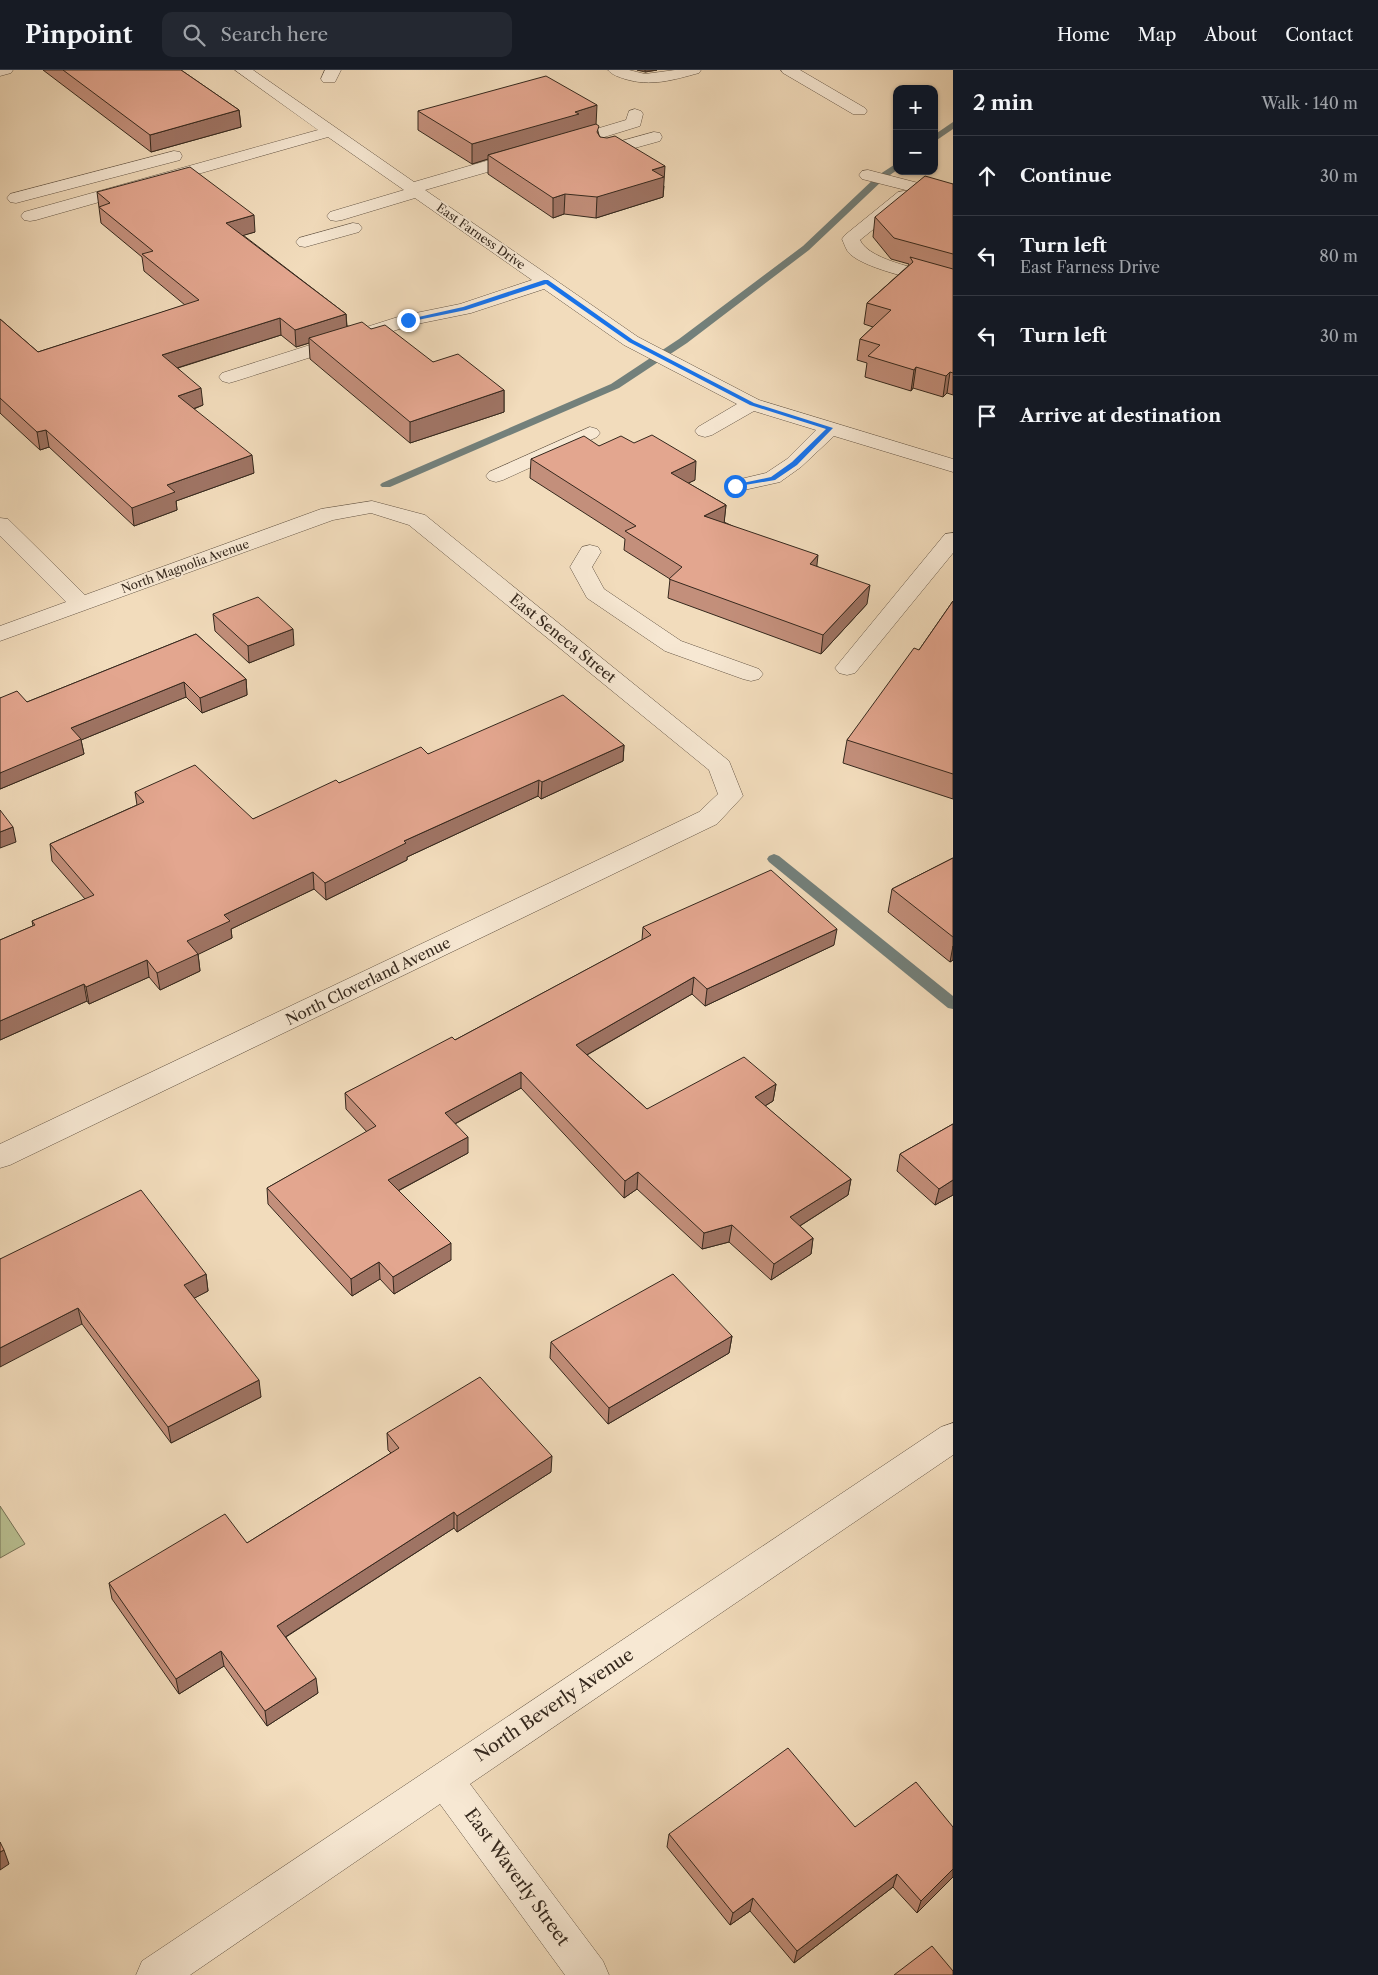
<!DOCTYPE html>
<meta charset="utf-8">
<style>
:root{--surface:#171b24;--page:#242831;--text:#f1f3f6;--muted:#9ea1a6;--line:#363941}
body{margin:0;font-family:"Libre Caslon Text",serif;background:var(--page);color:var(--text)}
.controls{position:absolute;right:15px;top:15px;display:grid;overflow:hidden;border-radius:10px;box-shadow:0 1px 4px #0004}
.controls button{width:45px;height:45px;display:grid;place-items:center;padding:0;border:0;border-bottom:1px solid var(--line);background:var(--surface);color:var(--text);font:25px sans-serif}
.stop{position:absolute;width:15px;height:15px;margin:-11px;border:4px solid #1a73e8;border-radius:50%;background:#fff}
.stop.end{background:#1a73e8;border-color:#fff;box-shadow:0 1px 5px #0008}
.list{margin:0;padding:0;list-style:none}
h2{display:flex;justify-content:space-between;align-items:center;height:65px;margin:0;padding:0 20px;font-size:21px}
h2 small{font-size:16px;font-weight:400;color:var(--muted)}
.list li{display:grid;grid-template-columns:32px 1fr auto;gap:15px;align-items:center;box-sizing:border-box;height:80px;padding:0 20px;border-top:1px solid var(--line)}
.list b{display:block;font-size:19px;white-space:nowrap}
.list p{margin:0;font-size:16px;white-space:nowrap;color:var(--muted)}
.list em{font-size:16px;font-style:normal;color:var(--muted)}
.icon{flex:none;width:28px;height:28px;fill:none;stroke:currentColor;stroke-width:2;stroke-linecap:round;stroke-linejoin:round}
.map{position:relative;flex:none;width:953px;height:1905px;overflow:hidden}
header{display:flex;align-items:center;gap:30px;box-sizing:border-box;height:70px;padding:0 25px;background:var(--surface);border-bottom:1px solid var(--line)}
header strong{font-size:24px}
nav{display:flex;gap:28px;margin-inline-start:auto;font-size:18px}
.search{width:350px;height:45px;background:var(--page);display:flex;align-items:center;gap:12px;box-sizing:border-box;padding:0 18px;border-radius:10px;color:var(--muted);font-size:19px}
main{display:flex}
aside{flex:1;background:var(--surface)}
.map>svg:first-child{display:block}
.green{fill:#b9c092;stroke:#777458}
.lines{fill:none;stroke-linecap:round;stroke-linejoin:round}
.stream{fill:#73807b;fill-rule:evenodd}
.minor-casing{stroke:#645545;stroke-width:1}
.minor{fill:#f7e8d3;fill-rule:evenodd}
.wall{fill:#c38f7b;stroke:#35281d}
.shaded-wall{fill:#9f7464;stroke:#35281d}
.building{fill:#e3a68f;stroke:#35281d}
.route{fill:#1a73e8}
.labels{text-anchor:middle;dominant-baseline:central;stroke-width:4;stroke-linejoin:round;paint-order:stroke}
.far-street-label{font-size:12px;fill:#35281d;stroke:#f7e8d3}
.street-label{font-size:15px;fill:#35281d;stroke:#f7e8d3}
.near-street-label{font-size:18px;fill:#35281d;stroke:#f7e8d3}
</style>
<header>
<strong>Pinpoint</strong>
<div class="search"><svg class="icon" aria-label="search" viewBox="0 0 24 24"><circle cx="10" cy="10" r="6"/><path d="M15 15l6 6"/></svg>Search here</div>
<nav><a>Home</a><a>Map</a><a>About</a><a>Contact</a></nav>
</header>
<main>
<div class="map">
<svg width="953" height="1905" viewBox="0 0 953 1905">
<rect width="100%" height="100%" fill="#f2dcbc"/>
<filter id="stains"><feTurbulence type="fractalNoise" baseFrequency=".004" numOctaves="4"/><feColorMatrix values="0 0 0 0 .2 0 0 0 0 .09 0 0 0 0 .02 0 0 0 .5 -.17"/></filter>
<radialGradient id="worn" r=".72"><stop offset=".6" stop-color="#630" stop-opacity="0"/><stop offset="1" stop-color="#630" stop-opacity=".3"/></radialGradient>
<polygon class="green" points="0,1436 25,1474 0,1488"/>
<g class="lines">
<g class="stream">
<polygon points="953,52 953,59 934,72 934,65"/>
<polygon points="897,93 897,100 883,110 809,180 687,273 619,318 390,417 382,417 380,415 382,413 611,314 679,269 803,176 877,106"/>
<polygon points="774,784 779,786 953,926 953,939 948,938 769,792 767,789 769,786"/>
</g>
<defs>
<g id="minor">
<polygon points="0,0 13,0 11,3 0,6"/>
<polygon points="235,0 253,0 414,112 517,82 529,82 531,86 529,90 425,120 638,267 759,330 953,389 953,402 834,366 801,397 780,412 735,422 728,420 725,416 728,412 766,403 787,389 816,360 754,341 712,365 705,367 698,365 695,361 698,357 737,334 624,275 544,219 471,243 412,255 236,311 229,313 222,311 219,307 222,303 401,246 460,234 532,210 415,128 342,150 336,151 330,150 327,146 330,142 404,120 328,67 36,150 30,151 24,150 21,146 24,142 318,60"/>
<polygon points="325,0 341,0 335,12 323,12 321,9"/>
<path d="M608 0H629L645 4 675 0H701L699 3C673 10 651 17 625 9 619 7 612 5 608 0Z"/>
<polygon points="781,0 800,0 865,38 867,41 865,44 853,44 783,3"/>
<polygon points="635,39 641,41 643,44 640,56 562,80 556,79 554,75 556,71 626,50 629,41"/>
<polygon points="654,62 660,63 662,67 660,71 606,86 600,85 598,81 600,77"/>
<polygon points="174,81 180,82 182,86 180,90 16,133 10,132 7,128 10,124"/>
<polygon points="868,100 953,122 953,132 862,109 859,105 862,101"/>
<path d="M904 121 910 122 913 126 910 130 860 170C870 192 930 201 953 207V219C929 212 865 200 849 183 846 180 844 173 842 169L845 165 898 122Z"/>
<polygon points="353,153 359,154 362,158 359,162 305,177 299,176 296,172 299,168"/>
<polygon points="590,357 597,359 600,363 597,367 503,410 496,412 489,410 486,406 489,402"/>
<polygon points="372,431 425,445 729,691 743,726 717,754 10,1095 0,1098 0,1074 699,742 718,724 709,700 409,455 371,443 333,450 0,571 0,556 66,532 0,466 0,448 8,449 85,525 321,439"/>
<polygon points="953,463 953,483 855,603 847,605 839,603 835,598 839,593 945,464"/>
<polygon points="590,475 598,477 601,482 592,497 604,519 681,571 759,599 763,604 759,609 751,611 743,609 665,581 587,528 570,497 582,477"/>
<polygon points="953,1353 953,1385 470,1714 603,1891 609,1905 565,1905 440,1734 190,1905 136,1905 142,1891 941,1357"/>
</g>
</defs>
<use href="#minor" class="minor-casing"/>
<use href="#minor" class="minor"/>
</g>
<g class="wall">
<polygon points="43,0 181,0 239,40 241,57 151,82"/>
<polygon points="637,0 657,0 645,2"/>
<polygon points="418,41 596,54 599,65 600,67 664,116 663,127 596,148 564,144 553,148 488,104 488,89 472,94 418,60"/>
<polygon points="953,114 953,325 947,323 943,327 913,318 911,321 865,307 867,293 857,290 860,269 873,257 864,254 867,233 908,196 909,194 891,189 873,167 875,147"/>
<polygon points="97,122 255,162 243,165 346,244 347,256 371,259 433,292 504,320 504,342 410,373 310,289 309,273 296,277 281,265 178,298 203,335 194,339 254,403 176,431 177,440 134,456 49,377 40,380 0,343 0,249 38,282 185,235 144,201 142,187 101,153"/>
<polygon points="599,376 695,410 688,413 726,435 724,452 817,496 867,534 821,584 668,528 670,509 624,480 625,469 530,408 531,389"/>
<polygon points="953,531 953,729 843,693 847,670 919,580"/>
<polygon points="213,544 294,575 249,593 215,561"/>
<polygon points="196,564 246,609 247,625 202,643 186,627 81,670 84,684 0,719 0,628 27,632"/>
<polygon points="624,675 623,691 541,729 538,726 407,787 407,790 326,830 314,819 231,859 232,868 198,884 200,901 160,920 149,907 89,934 87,931 0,970 0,870 33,856 32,851 85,829 52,791 50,774 137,735 135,722 253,749 339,713 428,684"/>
<polygon points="953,788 953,890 950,892 888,842 892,819"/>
<polygon points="643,857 834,875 705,936 692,924 587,985 647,1039 776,1014 773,1031 765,1036 851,1109 848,1125 800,1156 813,1168 811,1184 771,1210 729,1172 702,1179 637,1119 624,1128 521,1018 455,1054 468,1083 398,1121 451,1190 394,1224 380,1209 352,1226 268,1134 267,1118 367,1062 346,1039 345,1023 455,970 642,870"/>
<polygon points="953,1054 953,1125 935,1135 897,1101 900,1084"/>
<polygon points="0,1189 206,1204 208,1221 194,1228 261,1327 171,1373 82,1254"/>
<polygon points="732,1266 729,1283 608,1354 550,1288 551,1272"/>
<polygon points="387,1363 551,1402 457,1462 454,1458 286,1567 318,1623 267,1656 224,1596 179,1624 112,1529 109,1513 247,1473 391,1383 388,1380"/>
<polygon points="855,1757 953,1757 953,1807 917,1843 893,1817 794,1893 750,1841 730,1855 667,1777 669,1764"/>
</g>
<g class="shaded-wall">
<polygon points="645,0 657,0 645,2"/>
<polygon points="597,35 596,55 488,85 488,89 472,94 472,74"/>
<polygon points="239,40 241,57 151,82 150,65"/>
<polygon points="665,96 663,127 596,148 597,127 652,100"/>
<polygon points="565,124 564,144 553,148 553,128"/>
<polygon points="254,145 255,162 228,170 226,153"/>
<polygon points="346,244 347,261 309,268 309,273 296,277 295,260"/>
<polygon points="280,248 281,265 164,302 162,285"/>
<polygon points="916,297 913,318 911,321 914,300"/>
<polygon points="950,302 947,323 943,327 946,306"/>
<polygon points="201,318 203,335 179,344 178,326"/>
<polygon points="504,320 504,342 410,373 410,352"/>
<polygon points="46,360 49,377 40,380 37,362"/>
<polygon points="252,385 254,403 176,431 177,440 134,456 132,438 167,415"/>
<polygon points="696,391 695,410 670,422 671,403"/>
<polygon points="726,435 724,454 704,446"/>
<polygon points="818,485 816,504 810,494"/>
<polygon points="870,515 867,534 821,584 823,565"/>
<polygon points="293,559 294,575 249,593 248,576"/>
<polygon points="246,609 247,625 202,643 200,628"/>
<polygon points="184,612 186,627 81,670 84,684 0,719 0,703 71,658"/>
<polygon points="624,675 623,691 541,729 542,712"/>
<polygon points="539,710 538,726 407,787 407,790 326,830 325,813 404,771"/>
<polygon points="13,757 16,772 0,778 0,762"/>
<polygon points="313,802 314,819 231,859 232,868 197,885 198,884 200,901 160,920 157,903 187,871 224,845"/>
<polygon points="837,859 834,875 705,936 707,919"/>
<polygon points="953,876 953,890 950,892"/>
<polygon points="147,890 149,907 89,934 86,917"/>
<polygon points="694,907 692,924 576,991 576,975"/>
<polygon points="84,914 87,931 0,970 0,951"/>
<polygon points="521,1002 521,1018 445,1059 445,1043"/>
<polygon points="776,1014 773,1031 753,1043 755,1027"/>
<polygon points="468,1067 468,1083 388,1126 388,1110"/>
<polygon points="638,1102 637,1119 624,1128 625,1111"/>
<polygon points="851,1109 848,1125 787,1164 790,1147"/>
<polygon points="953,1110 953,1125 935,1135 939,1119"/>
<polygon points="732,1155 729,1172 702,1179 704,1163"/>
<polygon points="813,1168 811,1184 771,1210 774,1194"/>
<polygon points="451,1173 451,1190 394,1224 393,1207"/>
<polygon points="379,1192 380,1209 352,1226 351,1209"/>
<polygon points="206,1204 208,1221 187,1232 184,1215"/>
<polygon points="78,1238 82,1254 0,1297 0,1278"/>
<polygon points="732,1266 729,1283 608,1354 609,1338"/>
<polygon points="259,1310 261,1327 171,1373 168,1357"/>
<polygon points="552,1386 551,1402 457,1462 457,1446"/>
<polygon points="454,1442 454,1458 279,1571 277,1556"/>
<polygon points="221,1581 224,1596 179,1624 176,1609"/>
<polygon points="316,1608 318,1623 267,1656 265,1641"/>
<polygon points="4,1780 9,1794 0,1800 0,1782"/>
<polygon points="953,1799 953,1807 917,1843 921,1831"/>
<polygon points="897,1804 893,1817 794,1893 797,1881"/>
<polygon points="753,1828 750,1841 730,1855 733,1843"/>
</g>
<g class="building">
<polygon points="63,0 181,0 239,40 150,65"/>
<polygon points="546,6 597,35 575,42 579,44 472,74 418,41"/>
<polygon points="596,54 599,56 597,62 600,67 607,68 615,66 665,96 652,100 664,107 597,127 565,124 553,128 488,85"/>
<polygon points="190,97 254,145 226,153 346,244 295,260 280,248 162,285 201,318 178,326 252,385 167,415 175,422 132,438 46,360 37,362 0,328 0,249 38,282 199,230 142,184 153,181 99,137 110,133 97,122"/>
<polygon points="925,106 953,114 953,184 894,168 875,147"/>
<polygon points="910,187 953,199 953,303 950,302 946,306 916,297 914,300 868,286 880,275 860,269 891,240 867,233 913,192"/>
<polygon points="362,252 371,259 385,255 433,292 458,284 504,320 410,352 309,268"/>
<polygon points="652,365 696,391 671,403 726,435 704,446 818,485 810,494 870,515 823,565 669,509 682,497 625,461 636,456 531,389 584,366 599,376 621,366 634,373"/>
<polygon points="258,527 293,559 248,576 213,544"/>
<polygon points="953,531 953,704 847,670 914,578 919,580"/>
<polygon points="196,564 246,609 200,628 184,612 71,658 81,669 0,703 0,628 17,621 27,632"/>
<polygon points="563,625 624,675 542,712 539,710 404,771 406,773 325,813 313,802 224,845 230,851 187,871 198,884 157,903 147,890 86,917 84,914 0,951 0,870 35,855 32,851 94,825 50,774 144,732 135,722 195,695 253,749 336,710 339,713 421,677 428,684"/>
<polygon points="0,740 13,757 0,762"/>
<polygon points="953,788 953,867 892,819"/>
<polygon points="771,800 837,859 707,919 694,907 576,975 647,1039 744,987 776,1014 755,1027 851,1109 790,1147 813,1168 774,1194 732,1155 704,1163 638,1102 625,1111 521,1002 445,1043 468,1067 388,1110 451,1173 393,1207 379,1192 351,1209 267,1118 376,1056 345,1023 452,967 455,970 651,865 643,857"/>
<polygon points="953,1054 953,1110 939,1119 900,1084"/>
<polygon points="141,1120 206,1204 184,1215 259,1310 168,1357 78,1238 0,1278 0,1189"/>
<polygon points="673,1204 732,1266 609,1338 551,1272"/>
<polygon points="480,1307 552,1386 457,1446 454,1442 277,1556 316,1608 265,1641 221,1581 176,1609 109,1513 225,1444 247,1473 399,1378 387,1363"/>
<polygon points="788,1678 855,1757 916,1712 953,1757 953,1799 921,1831 897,1804 797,1881 753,1828 733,1843 669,1764"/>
<polygon points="0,1772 4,1780 0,1782"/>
<polygon points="932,1876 953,1901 953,1905 894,1905"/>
</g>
<polygon class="route" points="544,210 548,210 633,270 754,333 833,358 797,395 775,410 733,417 733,415 771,407 792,392 826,359 750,335 629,272 546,214 466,240 408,252 405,250 463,237"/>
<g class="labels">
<g class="far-street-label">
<text transform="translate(481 166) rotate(35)">East Farness Drive</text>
<text transform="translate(185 496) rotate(-20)">North Magnolia Avenue</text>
</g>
<g class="street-label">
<text transform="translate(563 568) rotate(39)">East Seneca Street</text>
<text transform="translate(368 911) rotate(-26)">North Cloverland Avenue</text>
</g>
<g class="near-street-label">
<text transform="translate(554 1635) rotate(-34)">North Beverly Avenue</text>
<text transform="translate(517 1807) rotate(54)">East Waverly Street</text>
</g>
</g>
<rect width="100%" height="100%" filter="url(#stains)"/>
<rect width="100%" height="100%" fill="url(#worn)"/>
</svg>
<div class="controls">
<button>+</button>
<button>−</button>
</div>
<div class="stop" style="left:735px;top:416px"></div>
<div class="stop end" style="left:408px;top:250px"></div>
</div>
<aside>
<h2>2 min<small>Walk · 140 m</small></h2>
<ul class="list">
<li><svg class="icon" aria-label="ahead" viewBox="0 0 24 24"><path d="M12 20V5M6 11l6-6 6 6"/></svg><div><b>Continue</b></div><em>30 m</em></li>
<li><svg class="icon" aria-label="left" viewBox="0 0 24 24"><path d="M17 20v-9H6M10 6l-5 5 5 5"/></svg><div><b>Turn left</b><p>East Farness Drive</p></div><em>80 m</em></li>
<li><svg class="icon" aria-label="left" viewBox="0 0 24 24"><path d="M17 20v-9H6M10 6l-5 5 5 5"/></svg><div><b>Turn left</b></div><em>30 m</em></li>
<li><svg class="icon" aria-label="arrive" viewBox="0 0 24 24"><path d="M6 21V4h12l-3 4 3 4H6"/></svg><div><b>Arrive at destination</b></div></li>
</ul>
</aside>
</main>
